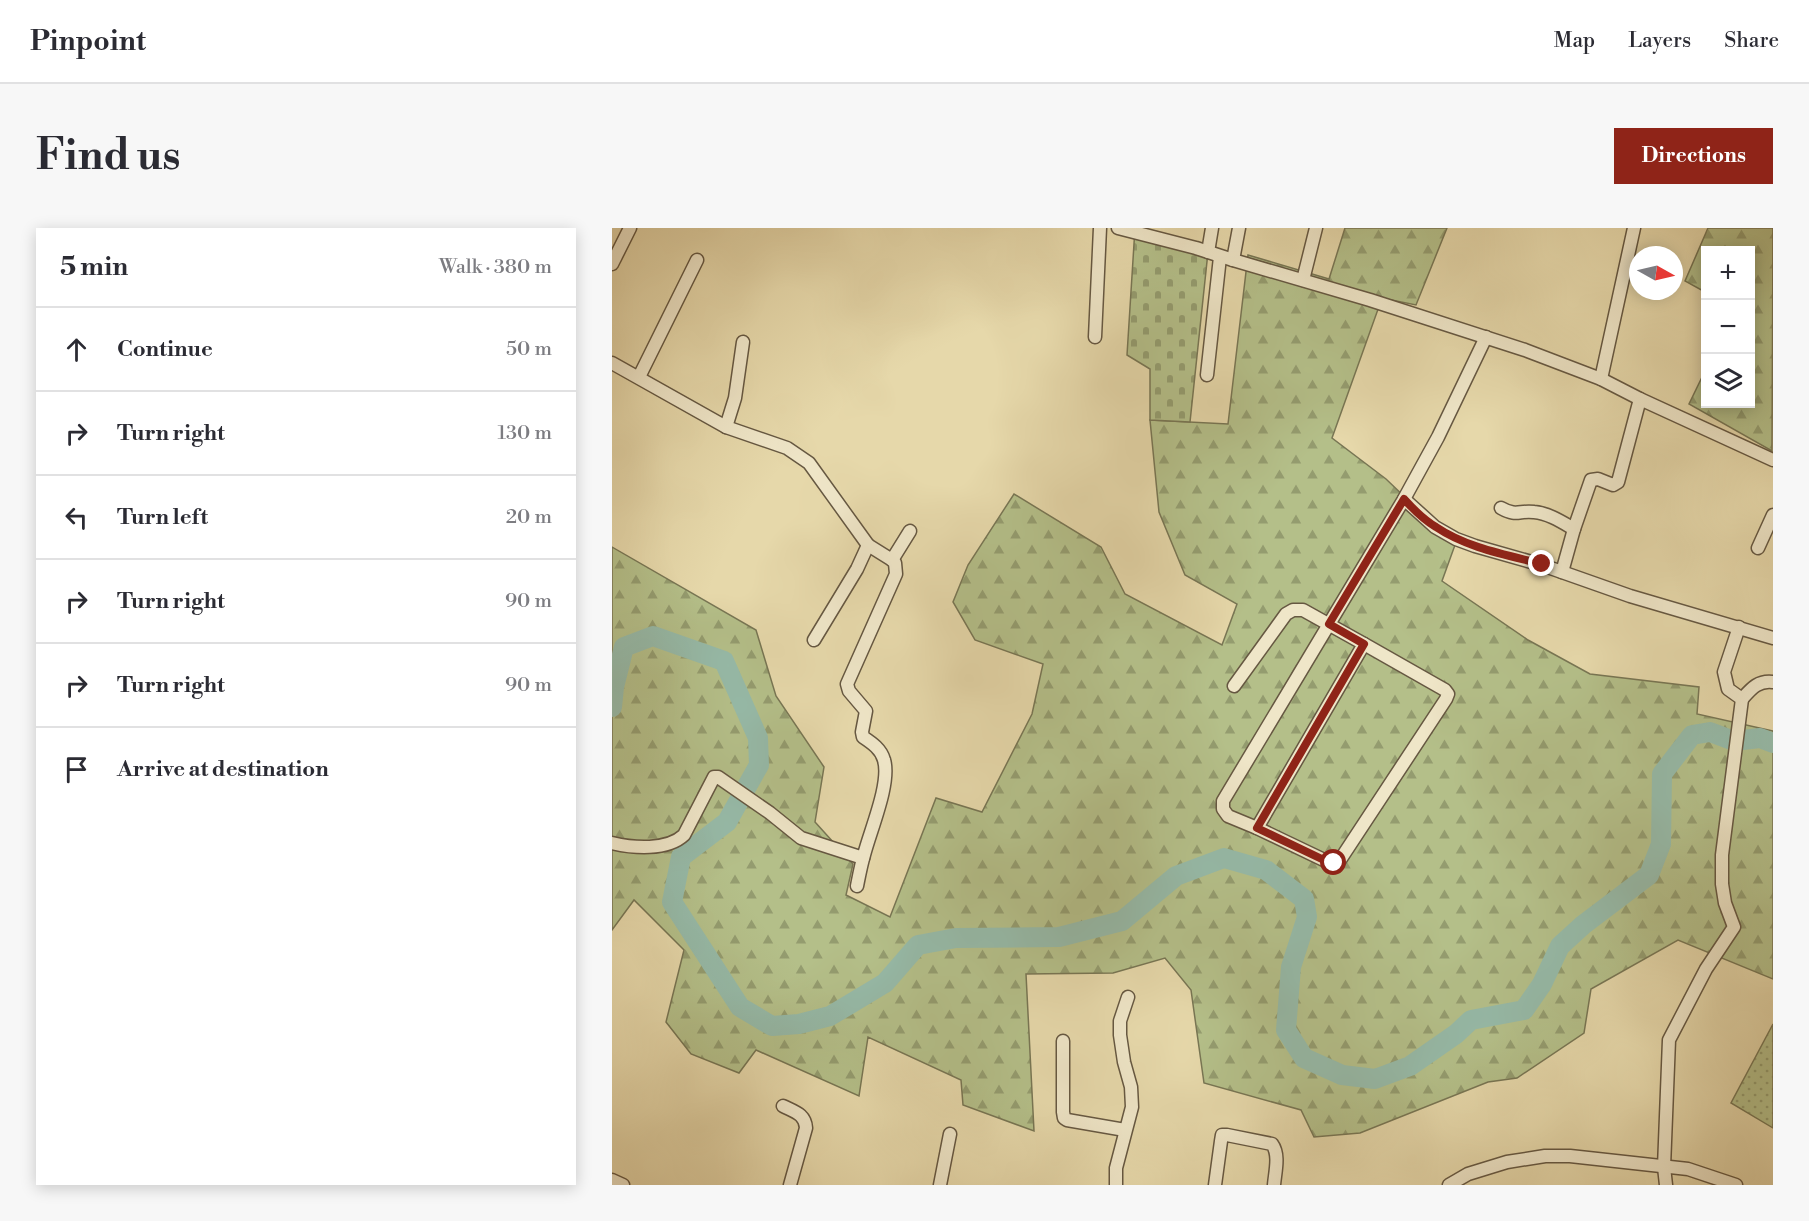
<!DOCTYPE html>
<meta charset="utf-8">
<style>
:root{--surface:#fff;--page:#f7f7f7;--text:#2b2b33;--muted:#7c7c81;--line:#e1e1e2;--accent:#8f2418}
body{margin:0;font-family:"Libre Bodoni",serif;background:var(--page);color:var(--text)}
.controls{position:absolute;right:18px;top:18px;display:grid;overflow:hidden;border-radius:0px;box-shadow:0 3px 15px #0003}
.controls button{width:54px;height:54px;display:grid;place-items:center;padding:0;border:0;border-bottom:2px solid var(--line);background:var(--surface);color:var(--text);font:30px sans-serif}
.compass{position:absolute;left:1017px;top:18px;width:54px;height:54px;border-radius:50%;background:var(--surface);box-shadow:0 3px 15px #0003;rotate:98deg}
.stop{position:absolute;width:18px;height:18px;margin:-14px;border:4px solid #8f2418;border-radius:50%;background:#fff}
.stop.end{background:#8f2418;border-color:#fff;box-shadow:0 2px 6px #0008}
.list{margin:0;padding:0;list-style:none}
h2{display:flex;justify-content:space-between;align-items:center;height:78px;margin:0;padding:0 24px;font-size:26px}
h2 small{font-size:20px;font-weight:400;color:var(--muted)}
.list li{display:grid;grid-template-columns:39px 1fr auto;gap:18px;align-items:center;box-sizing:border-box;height:84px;padding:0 24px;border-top:2px solid var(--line)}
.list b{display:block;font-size:22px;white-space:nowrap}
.list em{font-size:20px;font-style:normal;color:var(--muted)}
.icon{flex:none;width:33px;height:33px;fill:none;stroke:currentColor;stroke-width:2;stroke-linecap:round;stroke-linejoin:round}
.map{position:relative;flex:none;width:1161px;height:957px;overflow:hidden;border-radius:0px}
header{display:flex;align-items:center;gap:36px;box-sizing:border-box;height:84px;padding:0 30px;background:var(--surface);border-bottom:2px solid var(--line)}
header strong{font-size:28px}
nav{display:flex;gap:33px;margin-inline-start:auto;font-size:21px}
.intro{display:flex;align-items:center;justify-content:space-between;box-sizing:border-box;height:144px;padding:0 36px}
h1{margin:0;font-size:42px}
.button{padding:15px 27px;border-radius:0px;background:var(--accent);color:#fff;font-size:21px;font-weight:700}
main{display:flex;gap:36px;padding:0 36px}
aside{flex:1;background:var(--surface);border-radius:0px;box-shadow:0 3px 15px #0003}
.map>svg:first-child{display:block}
.grass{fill:url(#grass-dots);stroke:#787654;stroke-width:1.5}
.forest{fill:url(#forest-firs);stroke:#787654;stroke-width:1.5}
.cemetery{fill:url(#cemetery-stones);stroke:#787654;stroke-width:1.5}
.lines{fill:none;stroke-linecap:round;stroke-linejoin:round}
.river{stroke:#96baa8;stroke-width:20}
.minor-casing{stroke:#665842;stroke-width:15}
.minor{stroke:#efe6c8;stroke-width:12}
.route{stroke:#8f2418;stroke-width:8}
</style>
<header>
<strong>Pinpoint</strong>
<nav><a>Map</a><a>Layers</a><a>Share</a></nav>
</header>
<div class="intro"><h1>Find us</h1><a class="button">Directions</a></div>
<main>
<aside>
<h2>5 min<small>Walk · 380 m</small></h2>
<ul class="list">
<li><svg class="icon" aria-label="ahead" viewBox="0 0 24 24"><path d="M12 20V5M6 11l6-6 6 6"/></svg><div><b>Continue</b></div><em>50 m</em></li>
<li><svg class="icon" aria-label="right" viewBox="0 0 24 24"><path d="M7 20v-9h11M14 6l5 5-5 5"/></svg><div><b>Turn right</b></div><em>130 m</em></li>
<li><svg class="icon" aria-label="left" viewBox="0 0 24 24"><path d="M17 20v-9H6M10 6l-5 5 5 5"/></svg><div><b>Turn left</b></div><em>20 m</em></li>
<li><svg class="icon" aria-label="right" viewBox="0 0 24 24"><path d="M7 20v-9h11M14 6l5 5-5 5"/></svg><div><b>Turn right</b></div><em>90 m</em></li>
<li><svg class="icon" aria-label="right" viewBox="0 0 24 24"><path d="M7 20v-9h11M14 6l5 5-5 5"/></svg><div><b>Turn right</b></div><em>90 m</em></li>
<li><svg class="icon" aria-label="arrive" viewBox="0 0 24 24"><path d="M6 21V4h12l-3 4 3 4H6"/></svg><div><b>Arrive at destination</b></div></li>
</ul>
</aside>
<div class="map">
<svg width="1161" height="957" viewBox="0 0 1161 957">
<defs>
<pattern id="grass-dots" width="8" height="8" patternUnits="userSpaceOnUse" patternTransform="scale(1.5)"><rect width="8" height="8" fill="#b4bf89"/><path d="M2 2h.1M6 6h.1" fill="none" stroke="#949c6f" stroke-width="1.8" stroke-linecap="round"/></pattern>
<pattern id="forest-firs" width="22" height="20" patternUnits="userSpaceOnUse" patternTransform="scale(1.5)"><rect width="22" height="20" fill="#b4bf89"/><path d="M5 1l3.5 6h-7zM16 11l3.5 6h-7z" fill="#949c6f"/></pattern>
<pattern id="cemetery-stones" width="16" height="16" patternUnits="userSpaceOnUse" patternTransform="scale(1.5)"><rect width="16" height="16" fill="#b4bf89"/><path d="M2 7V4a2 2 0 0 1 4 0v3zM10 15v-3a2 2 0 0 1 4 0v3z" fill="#949c6f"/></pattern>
</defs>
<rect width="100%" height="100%" fill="#e6d8aa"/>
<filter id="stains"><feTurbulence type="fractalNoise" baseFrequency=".00333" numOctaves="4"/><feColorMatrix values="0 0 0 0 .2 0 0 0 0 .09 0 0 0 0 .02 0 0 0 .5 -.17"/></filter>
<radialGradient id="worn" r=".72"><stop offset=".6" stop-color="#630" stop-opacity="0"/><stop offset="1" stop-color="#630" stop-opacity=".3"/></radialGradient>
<polygon class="grass" points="1161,796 1161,900 1119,875"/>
<g class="forest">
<polygon points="733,0 835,0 804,77 770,70 720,210 774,251 843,317 830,353 916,412 978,446 1087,459 1085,486 1161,503 1161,751 1066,712 979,761 972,805 905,850 876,854 748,905 702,909 689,882 592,855 579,762 553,730 501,745 414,746 422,903 351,877 349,852 256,809 247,868 144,822 127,845 79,826 54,794 72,722 22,672 0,702 0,319 144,402 164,468 212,539 203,594 241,636 234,667 278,689 324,570 370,584 420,486 431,436 363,412 341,374 356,337 402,266 489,319 513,366 610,417 625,376 573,347 547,284 538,192 616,196 636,27 717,51"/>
<polygon points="1096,0 1161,0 1160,223 1077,176 1093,143 1094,176 1138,176 1138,22 1094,22 1093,64 1073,53"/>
</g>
<polygon class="cemetery" points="523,0 596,24 578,194 538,192 538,141 515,127"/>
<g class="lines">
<polyline class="river" points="0,479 2,459 12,419 41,408 112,433 146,510 147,537 115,594 69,629 60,674 128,779 160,798 187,796 218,788 273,755 306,717 344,710 447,709 510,693 564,648 612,630 654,642 692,671 695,689 679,739 674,802 692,830 730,847 763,851 798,838 844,806 859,792 912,782 930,756 948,718 971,697 1037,647 1049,616 1050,546 1080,507 1098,504 1122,513 1148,510 1161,515"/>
<defs>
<g id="minor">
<polyline points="506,0 584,20 621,32 758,72 913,122 989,151 1028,171 1161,232"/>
<polyline points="596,24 600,0"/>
<polyline points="621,32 627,0"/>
<polyline points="0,36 18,0"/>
<polyline points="691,52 704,0"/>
<polyline points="483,109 488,0"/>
<polyline points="0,135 114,199 175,220 197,235 256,317 245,341 202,412"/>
<polyline points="595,147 608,29"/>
<polyline points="27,149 85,32"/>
<polyline points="989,151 1022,0"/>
<polyline points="114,199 123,170 131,114"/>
<polyline points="792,271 823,299 844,311 863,318 930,337 1018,368 1161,410"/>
<path d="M889 280C905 289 907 282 922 284 936 285 950 294 962 301"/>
<polyline points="256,317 280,332 298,303"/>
<polyline points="1146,320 1161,287"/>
<polyline points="950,344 962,301 979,252 986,251 1001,257 1006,254 1028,171"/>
<polyline points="752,416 833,462 836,466 834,471 728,632 722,635 714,633 645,600 616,588 611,581 611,573 792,271 826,209 874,109"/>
<polyline points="622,458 674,386 681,382 691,382 752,416 645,600"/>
<path d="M1130 471C1139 461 1146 452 1161 454"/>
<path d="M0 615C21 620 55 623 72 607L102 549H106L158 585 189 610 251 630"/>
<path d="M245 658C247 648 249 637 252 627 258 603 279 555 272 532 269 521 260 515 251 509L250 504 254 483 237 463 235 456 284 346 283 335 280 332"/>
<polyline points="451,813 451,884 452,890 455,892 513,902"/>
<path d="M171 878C183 884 193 886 194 900L178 957"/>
<polyline points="0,952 11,957"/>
<polyline points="328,957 338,906"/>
<polyline points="504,957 504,940 520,879 519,859 512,834 508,807 508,793 516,769"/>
<path d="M603 957 609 913 610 907H615L660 916C668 927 663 944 662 957"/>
<polyline points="837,957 856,946 895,934 933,928 958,928 1076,941 1124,957"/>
<polyline points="1054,957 1052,939 1057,812 1094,741 1122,699 1113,675 1110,656 1110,627 1130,471 1116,461 1112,444 1127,399"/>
</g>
</defs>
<use href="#minor" class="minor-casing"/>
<use href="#minor" class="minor"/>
</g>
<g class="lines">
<path class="route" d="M722 635 714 633 645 600 752 416 717 396 792 271C801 281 812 292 824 299 855 320 895 327 930 336"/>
</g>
<rect width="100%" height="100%" filter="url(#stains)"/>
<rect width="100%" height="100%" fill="url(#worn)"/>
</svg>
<div class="controls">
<button>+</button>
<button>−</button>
<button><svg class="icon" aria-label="layers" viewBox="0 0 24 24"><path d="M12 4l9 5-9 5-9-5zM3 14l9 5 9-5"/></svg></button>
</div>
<svg class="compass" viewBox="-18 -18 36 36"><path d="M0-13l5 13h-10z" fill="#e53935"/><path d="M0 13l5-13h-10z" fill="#7c7c81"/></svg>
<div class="stop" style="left:722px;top:635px"></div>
<div class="stop end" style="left:930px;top:336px"></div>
</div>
</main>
